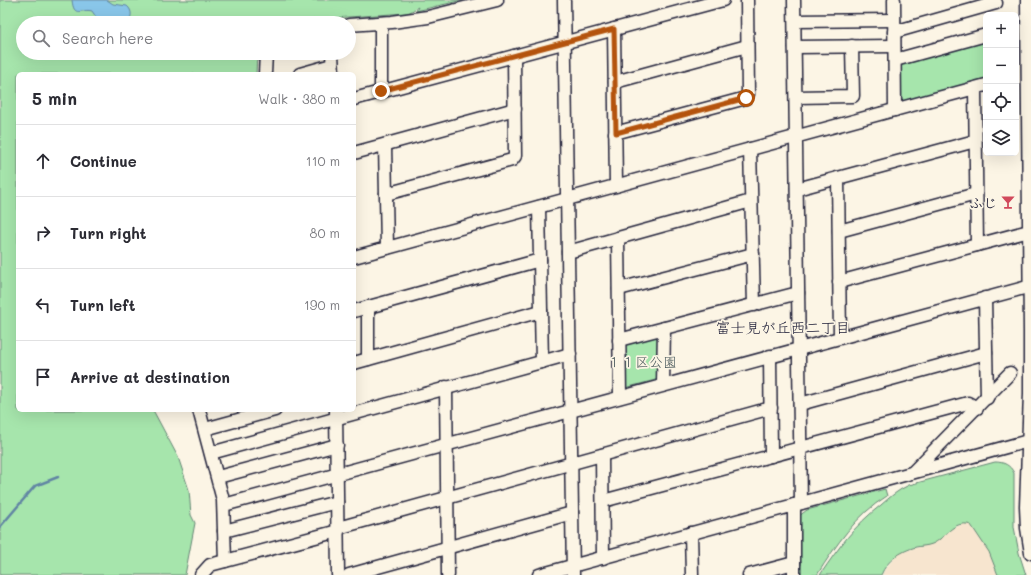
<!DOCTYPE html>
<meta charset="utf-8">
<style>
:root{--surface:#fff;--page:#f7f7f7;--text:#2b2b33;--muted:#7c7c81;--line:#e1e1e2}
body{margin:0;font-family:Mali,"Klee One",sans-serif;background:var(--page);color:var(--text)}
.controls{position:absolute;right:12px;top:12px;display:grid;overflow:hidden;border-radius:6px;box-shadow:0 4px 16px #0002}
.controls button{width:36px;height:36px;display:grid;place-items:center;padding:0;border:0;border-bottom:1px solid var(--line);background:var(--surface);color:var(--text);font:20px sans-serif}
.stop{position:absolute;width:12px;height:12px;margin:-9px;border:3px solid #b45309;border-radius:50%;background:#fff}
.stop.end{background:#b45309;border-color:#fff;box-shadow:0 1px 4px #0008}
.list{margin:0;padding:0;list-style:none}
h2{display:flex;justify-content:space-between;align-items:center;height:52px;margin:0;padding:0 16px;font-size:17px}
h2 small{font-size:13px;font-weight:400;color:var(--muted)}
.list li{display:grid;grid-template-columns:26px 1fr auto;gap:12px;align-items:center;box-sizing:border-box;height:72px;padding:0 16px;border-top:1px solid var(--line)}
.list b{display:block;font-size:15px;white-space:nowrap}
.list em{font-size:13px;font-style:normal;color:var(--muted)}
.icon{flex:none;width:22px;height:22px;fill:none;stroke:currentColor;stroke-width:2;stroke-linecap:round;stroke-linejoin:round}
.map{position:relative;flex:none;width:1031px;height:575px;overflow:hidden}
.search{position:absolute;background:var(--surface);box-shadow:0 4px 16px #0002;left:16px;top:16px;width:340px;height:44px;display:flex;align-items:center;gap:10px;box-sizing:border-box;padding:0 14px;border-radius:22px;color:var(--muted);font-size:15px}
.panel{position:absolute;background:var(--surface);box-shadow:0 4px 16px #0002;left:16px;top:72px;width:340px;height:340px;border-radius:6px}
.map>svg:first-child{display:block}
.built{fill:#f7e5cf}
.green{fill:#a6e5ac;stroke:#648474}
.water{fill:#89c6e9;stroke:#6084a3}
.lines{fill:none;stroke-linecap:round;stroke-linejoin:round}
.stream{stroke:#6084a3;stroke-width:2.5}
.minor-casing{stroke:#22223b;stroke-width:15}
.minor{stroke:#fcf5e5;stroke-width:12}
.route{stroke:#b45309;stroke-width:5}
.labels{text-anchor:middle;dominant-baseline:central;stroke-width:3.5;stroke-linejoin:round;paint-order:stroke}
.poi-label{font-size:14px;font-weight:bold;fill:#22223b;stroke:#fcf5e5;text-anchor:end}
.park-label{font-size:14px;fill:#435357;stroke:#fcf5e5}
.neighbourhood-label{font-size:15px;fill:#22223b;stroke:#fcf5e5}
</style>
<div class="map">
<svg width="1031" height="575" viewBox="0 0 1031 575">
<rect width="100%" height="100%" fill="#fcf5e5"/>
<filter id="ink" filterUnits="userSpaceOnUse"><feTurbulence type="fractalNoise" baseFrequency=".025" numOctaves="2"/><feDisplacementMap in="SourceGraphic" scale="8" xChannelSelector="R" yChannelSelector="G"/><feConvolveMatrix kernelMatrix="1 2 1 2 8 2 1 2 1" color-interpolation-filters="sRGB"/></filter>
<g filter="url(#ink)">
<polygon class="built" points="967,523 971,524 989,552 998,575 882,575 885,569 898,554 912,549 932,544 950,529"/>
<g class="green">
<polygon points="0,0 463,0 416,11 418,7 410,12 406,13 262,23 23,23 23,53 257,53 256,74 18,74 18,410 152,410 154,412 178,457 189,490 191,515 195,523 185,575 0,575"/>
<polygon points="986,39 986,82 902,105 898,99 900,65"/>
<polygon points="658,334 659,379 625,388 624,344"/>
<path d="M995 462C1004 462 1010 465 1014 473V527L1019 553 1026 575H998L989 552 971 525C953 519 945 539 932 544 927 546 921 546 916 547 901 551 887 560 881 575H820C839 547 854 526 881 505 890 497 898 490 909 485Z"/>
<path d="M885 489 887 496C856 515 836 545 817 575H798L799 516 807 510Z"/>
</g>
<path class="water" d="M72 0H107L113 4 127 6C133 11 132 18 127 23H100L92 11C81 8 74 19 72 0Z"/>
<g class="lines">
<polyline class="stream" points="0,527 35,486 58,477"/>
<defs>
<g id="minor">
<polyline points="564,0 573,575"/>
<polyline points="794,0 801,503"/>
<polyline points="894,0 895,110"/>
<polyline points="1027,0 1030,331 1030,393 1026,507 1027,528 1031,553"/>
<polyline points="795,21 894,20"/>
<polyline points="349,25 392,22 428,17 497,0"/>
<polyline points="614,29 616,186"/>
<polyline points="894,32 996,3"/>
<polyline points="795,47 894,46"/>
<polyline points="332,53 333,74"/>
<polyline points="895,60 986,35"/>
<polyline points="265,74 266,53"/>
<polyline points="300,74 332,65"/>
<polyline points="615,82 747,46"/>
<polyline points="975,88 977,245"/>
<polyline points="381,91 381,23"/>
<polyline points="796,97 853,96 852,46"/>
<polyline points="354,99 723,0"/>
<polyline points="615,133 746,98 748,94 747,0"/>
<polyline points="385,145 387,248"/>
<polyline points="750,149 754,305"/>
<polyline points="354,153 515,109"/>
<polyline points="838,178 840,337"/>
<polyline points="797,189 975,141"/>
<polyline points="386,194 512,160 515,156 514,56"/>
<polyline points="539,207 542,362"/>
<polyline points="839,231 976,194"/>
<polyline points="618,238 620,397"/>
<polyline points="568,252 751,201"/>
<polyline points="354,257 986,85"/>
<polyline points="839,282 1029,231"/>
<polyline points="619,289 753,254"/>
<polyline points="985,298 987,398"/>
<polyline points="368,307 368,359"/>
<polyline points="354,311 540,260"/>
<polyline points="619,340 798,293"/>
<polyline points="770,356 771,456"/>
<polyline points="354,363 541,311"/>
<polyline points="663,385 664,328"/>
<polyline points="446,387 448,575"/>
<polyline points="800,404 986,353"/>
<polyline points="199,410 223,500 225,561"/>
<polyline points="336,410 338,575"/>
<polyline points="205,429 275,410"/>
<polyline points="211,453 570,354"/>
<polyline points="602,455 603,558"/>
<polyline points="913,472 1010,373"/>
<polyline points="218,477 337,445"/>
<polyline points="603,501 968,403 977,408"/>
<polyline points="224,505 1031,286"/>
<polyline points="794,505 794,575"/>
<polyline points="338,528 771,408"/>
<polyline points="224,531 337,502"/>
<polyline points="691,533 692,575"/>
<polyline points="201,575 210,565 338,531"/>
<polyline points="349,575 572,513"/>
<polyline points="539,575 1028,441"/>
<polyline points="749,575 794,563"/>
</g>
</defs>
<use href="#minor" class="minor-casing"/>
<use href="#minor" class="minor"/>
</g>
</g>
<g class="lines" filter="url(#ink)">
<polyline class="route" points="381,91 614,29 616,133 746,98"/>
</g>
<defs>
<symbol id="bar-bare" viewBox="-9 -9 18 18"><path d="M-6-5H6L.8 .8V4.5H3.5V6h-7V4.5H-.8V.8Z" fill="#d1495b" stroke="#fcf5e5" stroke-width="2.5" paint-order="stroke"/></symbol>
</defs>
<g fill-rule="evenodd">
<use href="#bar-bare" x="998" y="192" width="20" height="20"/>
</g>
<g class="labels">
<g class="poi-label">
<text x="997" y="202">ふじ</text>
</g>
<g class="park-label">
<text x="642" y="361">１１区公園</text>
</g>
<g class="neighbourhood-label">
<text x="783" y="327">富士見が丘西二丁目</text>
</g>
</g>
</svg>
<div class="controls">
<button>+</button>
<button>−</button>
<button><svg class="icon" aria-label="locate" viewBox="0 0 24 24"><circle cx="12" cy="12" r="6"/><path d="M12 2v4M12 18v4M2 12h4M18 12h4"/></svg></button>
<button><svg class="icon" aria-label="layers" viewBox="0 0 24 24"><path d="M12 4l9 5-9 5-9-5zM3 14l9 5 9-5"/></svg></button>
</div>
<div class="stop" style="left:746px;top:98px"></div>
<div class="stop end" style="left:381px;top:91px"></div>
<div class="search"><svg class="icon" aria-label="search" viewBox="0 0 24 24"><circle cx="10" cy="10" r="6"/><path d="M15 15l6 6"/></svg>Search here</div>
<section class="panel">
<h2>5 min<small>Walk · 380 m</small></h2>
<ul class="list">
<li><svg class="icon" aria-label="ahead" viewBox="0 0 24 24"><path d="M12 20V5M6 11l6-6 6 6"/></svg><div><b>Continue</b></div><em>110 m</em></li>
<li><svg class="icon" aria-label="right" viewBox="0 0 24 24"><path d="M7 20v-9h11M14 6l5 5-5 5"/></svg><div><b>Turn right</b></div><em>80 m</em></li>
<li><svg class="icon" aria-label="left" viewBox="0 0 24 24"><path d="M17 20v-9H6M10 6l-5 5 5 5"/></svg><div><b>Turn left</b></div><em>190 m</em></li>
<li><svg class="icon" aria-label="arrive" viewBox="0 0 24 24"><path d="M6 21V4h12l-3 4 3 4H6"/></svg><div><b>Arrive at destination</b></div></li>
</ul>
</section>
</div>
